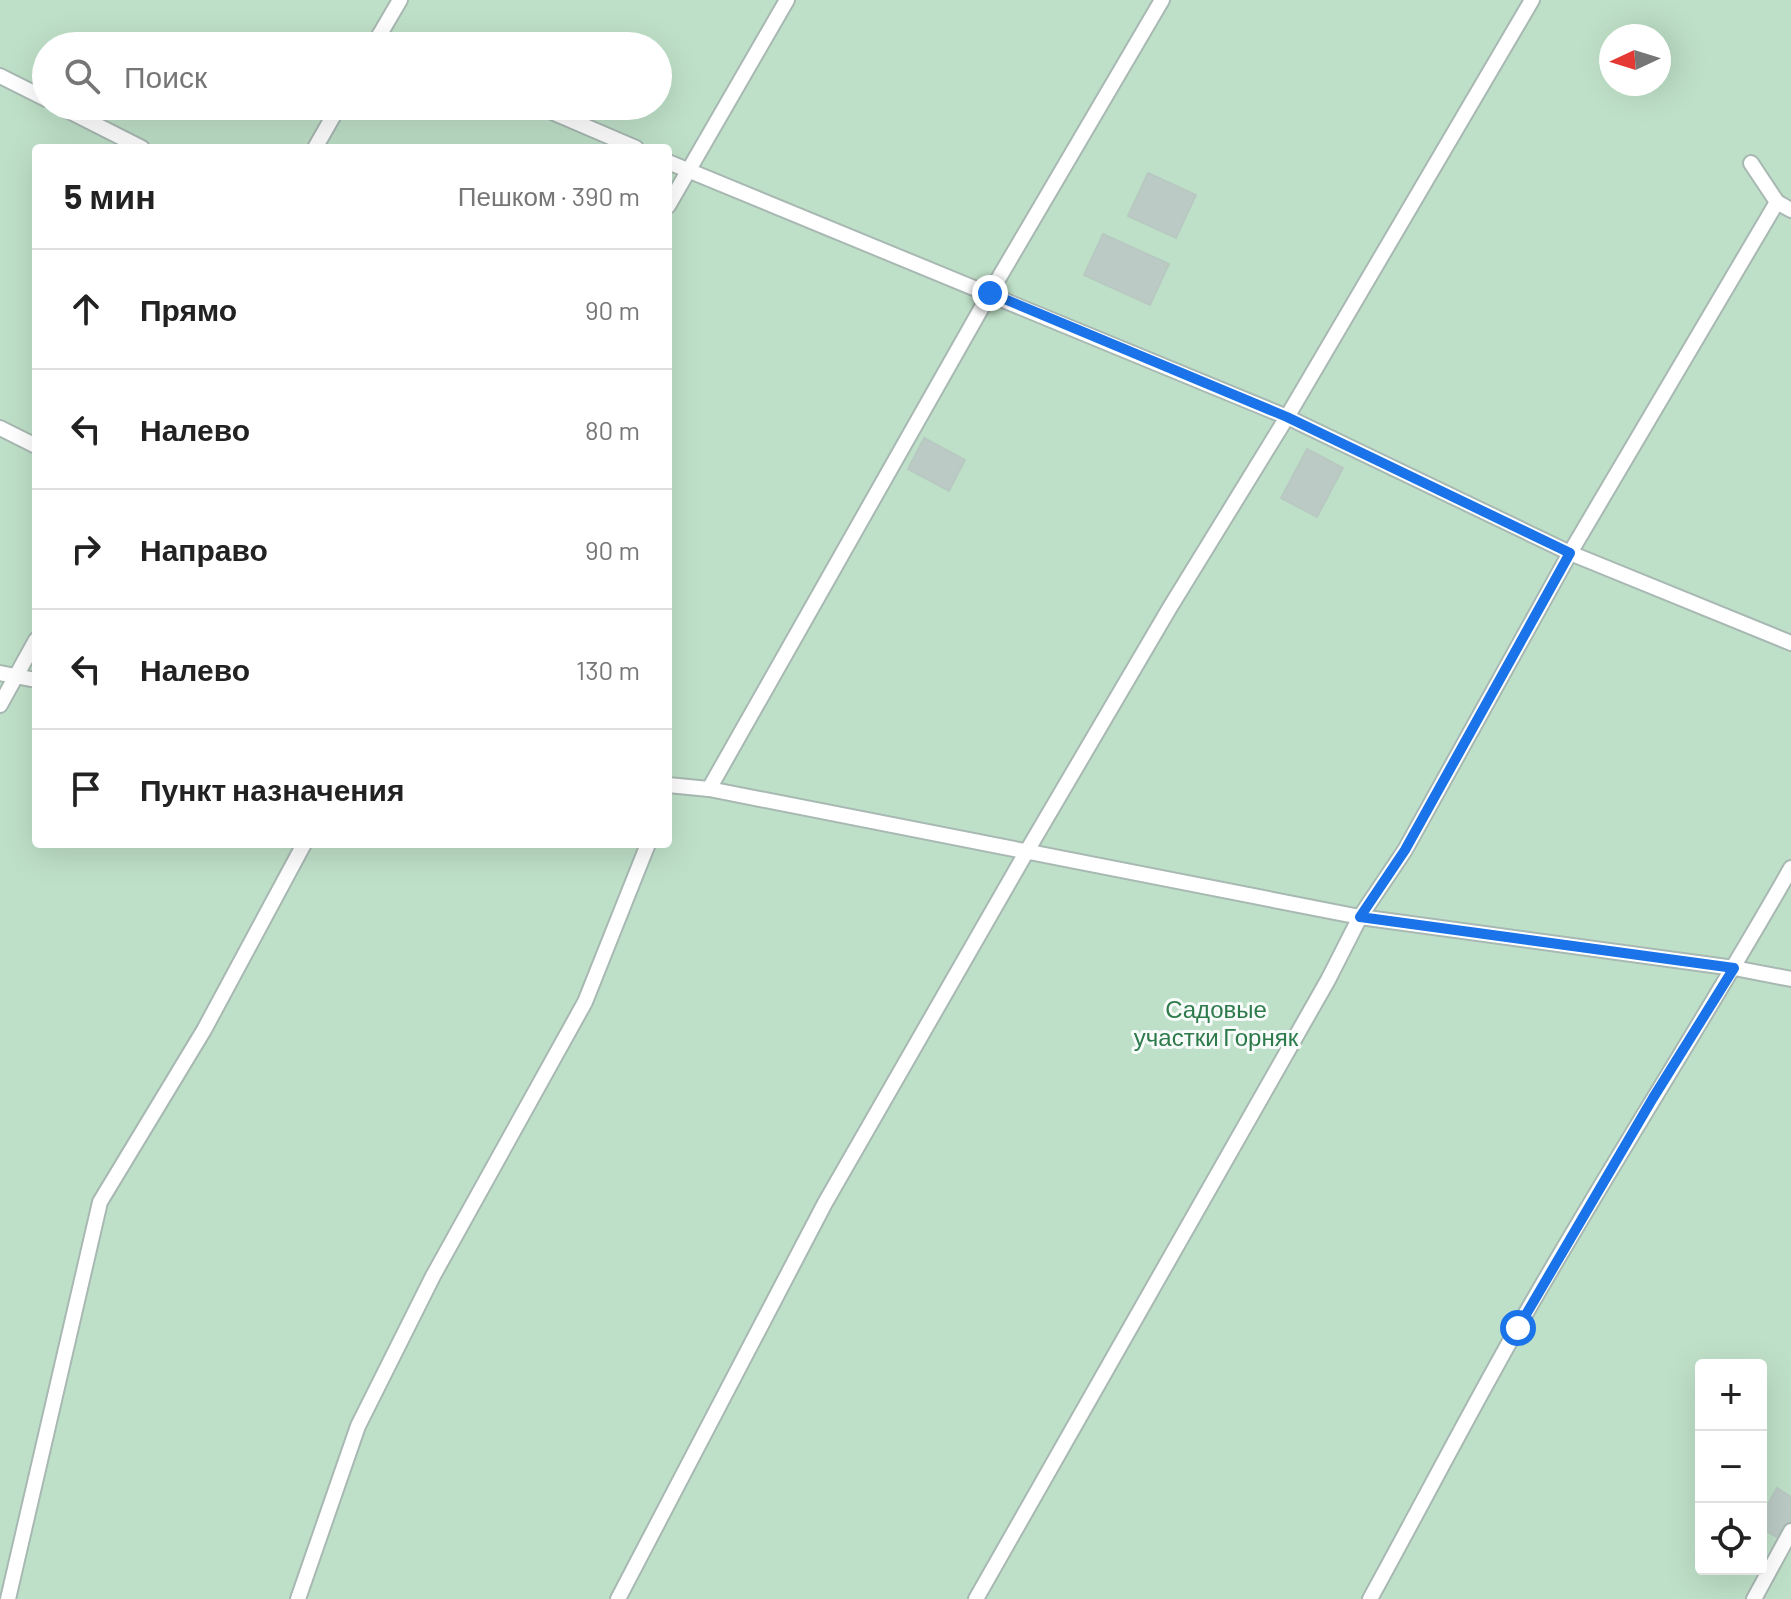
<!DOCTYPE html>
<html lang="ru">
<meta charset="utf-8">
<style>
:root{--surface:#fff;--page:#f6f6f6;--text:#222;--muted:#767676;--line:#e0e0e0}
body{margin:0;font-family:Barlow,sans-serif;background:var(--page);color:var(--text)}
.controls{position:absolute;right:24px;bottom:24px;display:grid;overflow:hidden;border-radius:8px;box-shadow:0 8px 32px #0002}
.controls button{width:72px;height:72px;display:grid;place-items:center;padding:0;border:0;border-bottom:2px solid var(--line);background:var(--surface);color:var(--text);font:40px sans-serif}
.compass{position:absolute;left:1599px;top:24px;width:72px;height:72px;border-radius:50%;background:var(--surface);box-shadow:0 8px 32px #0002;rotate:266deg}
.stop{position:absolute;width:24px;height:24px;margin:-18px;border:6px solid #1a73e8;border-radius:50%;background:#fff}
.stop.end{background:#1a73e8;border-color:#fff;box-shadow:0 2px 8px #0008}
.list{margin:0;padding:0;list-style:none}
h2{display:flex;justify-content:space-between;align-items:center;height:104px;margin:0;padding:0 32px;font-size:34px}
h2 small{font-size:26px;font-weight:400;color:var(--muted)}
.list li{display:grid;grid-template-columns:52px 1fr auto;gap:24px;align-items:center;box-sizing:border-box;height:120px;padding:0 32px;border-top:2px solid var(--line)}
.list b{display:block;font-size:30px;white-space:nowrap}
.list em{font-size:26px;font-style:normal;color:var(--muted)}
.icon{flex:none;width:44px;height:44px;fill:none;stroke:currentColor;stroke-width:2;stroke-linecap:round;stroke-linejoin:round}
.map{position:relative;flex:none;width:1791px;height:1599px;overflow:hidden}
.search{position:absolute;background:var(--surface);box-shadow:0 8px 32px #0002;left:32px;top:32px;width:640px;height:88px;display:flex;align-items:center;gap:20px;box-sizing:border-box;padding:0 28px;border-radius:44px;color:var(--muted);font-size:30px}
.panel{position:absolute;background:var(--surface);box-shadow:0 8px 32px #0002;left:32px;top:144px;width:640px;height:704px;border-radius:8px}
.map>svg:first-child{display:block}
.green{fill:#bfe0c8;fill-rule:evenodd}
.building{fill:#bbcac4;stroke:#b8c9c2;stroke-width:2}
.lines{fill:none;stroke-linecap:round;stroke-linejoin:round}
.lane-casing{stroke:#a8b8b2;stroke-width:18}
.lane{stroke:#fff;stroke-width:14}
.route{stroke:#1a73e8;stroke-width:10}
.labels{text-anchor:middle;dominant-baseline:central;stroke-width:6;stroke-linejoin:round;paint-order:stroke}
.park-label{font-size:24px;fill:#2d7a4b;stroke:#f7fbf9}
</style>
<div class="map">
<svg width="1791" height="1599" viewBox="0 0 1791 1599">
<rect width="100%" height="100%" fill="#e6efeb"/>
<path class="green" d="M0 0H1791V1599H0ZM1611 36H1659V84H1611ZM46 46H658V106H46ZM36 148H668V844H36ZM1701 1365H1761V1569H1701Z"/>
<g class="building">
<polygon points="1148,173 1196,195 1176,238 1128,216"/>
<polygon points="1103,234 1169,264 1150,305 1084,275"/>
<polygon points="924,438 965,460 949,491 908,469"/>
<polygon points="1307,449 1343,468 1317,517 1281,498"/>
<polygon points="1777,1488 1791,1497 1791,1519 1780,1539 1761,1528 1761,1516"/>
</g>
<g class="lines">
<defs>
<g id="lane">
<polyline points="378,37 399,46"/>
<polyline points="373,46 400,0"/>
<polyline points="0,76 46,99"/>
<polyline points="59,106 142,148"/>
<polyline points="538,106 636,148"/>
<polyline points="315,148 339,106"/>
<polyline points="668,162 1287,417 1570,553 1791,643"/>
<polyline points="1751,163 1777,202 1791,210"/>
<polyline points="668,206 787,0"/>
<polyline points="0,428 36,446"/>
<polyline points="0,673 36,680"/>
<polyline points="0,705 36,640"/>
<polyline points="668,785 709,789 1360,917 1734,968 1791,979"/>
<polyline points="709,789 990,293 1162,0"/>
<polyline points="8,1599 100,1202 204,1030 304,844"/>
<polyline points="298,1599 358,1426 433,1276 585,1002 648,844"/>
<polyline points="618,1599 825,1203 1027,851 1169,609 1287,417 1532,0"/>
<polyline points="976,1599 1328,980 1360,917 1405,850 1570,553 1777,202"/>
<path d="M1370 1599C1420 1508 1467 1417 1518 1327 1606 1172 1703 1023 1791 868"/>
<polyline points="1754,1599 1791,1531"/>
</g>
</defs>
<use href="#lane" class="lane-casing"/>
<use href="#lane" class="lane"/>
</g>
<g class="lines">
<polyline class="route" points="990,293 1287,417 1570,553 1405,850 1360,917 1734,968 1653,1098 1518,1328"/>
</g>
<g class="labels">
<g class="park-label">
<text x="1216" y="1008">Садовые<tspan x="1216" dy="28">участки Горняк</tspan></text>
</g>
</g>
</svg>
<div class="controls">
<button>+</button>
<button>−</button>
<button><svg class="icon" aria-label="locate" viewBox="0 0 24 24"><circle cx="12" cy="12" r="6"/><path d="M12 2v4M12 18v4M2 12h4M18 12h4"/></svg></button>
</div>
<svg class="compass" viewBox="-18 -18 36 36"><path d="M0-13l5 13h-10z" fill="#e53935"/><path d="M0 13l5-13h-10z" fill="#767676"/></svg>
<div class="stop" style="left:1518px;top:1328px"></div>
<div class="stop end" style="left:990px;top:293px"></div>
<div class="search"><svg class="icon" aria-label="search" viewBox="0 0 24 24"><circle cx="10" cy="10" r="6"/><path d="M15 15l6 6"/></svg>Поиск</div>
<section class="panel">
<h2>5 мин<small>Пешком · 390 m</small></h2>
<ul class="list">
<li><svg class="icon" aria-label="ahead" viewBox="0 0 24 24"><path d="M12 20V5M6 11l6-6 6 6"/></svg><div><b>Прямо</b></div><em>90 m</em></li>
<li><svg class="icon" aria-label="left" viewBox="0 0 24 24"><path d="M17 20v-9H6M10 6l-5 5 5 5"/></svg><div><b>Налево</b></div><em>80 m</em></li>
<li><svg class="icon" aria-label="right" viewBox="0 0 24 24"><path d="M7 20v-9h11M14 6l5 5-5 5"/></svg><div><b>Направо</b></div><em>90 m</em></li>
<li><svg class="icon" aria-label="left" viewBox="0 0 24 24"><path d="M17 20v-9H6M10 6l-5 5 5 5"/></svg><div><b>Налево</b></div><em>130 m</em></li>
<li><svg class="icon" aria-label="arrive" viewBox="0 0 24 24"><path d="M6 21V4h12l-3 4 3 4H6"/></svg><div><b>Пункт назначения</b></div></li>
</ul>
</section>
</div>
